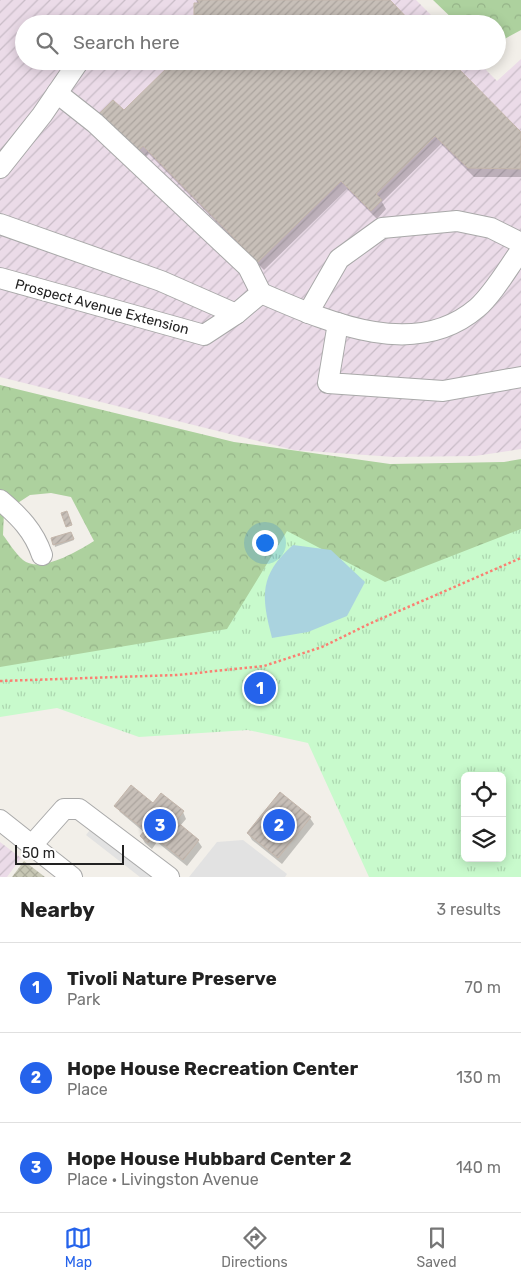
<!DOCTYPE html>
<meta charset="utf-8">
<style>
:root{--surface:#fff;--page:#f6f6f6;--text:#222;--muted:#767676;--line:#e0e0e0;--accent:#2563eb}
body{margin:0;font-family:Rubik,sans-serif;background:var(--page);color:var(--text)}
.controls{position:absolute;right:15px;bottom:15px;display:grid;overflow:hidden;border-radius:8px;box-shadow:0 2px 12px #0003}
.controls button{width:45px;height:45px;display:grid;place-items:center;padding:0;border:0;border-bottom:1px solid var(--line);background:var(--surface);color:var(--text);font:25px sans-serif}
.scale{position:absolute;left:15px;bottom:12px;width:109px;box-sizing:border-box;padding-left:5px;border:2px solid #222;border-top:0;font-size:14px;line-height:18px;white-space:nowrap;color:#222;-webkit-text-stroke:4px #fff;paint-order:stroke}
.you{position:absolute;left:264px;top:542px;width:18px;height:18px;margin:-12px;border:4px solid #fff;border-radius:50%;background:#1a73e8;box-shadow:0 0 0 8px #1a73e833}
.badge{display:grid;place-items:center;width:32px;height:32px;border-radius:50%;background:var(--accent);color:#fff;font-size:16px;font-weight:700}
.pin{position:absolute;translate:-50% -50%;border:2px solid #fff;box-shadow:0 1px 5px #0006}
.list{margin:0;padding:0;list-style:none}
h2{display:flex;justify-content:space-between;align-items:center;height:65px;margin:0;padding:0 20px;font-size:21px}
h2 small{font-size:16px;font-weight:400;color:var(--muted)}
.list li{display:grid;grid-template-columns:32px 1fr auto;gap:15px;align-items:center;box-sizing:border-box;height:90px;padding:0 20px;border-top:1px solid var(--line)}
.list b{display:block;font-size:19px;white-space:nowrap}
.list p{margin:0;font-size:16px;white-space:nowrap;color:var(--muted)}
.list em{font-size:16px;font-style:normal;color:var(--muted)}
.icon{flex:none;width:28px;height:28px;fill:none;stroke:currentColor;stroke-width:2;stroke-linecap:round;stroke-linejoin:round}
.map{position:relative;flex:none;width:521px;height:877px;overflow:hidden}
.search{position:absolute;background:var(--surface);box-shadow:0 2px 12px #0003;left:15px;right:15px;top:15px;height:55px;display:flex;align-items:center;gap:12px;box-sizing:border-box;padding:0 18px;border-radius:28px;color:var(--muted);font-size:19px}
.sheet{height:335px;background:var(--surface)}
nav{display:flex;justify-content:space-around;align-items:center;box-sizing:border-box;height:70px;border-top:1px solid var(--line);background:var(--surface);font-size:14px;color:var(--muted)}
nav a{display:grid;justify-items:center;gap:2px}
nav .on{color:var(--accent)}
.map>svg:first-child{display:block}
.industrial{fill:url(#industrial-furrows)}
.construction{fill:url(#construction-cross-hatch)}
.forest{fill:url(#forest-crowns);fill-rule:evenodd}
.park{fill:url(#park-tufts);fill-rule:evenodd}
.parking{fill:#e2e2e2}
.water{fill:#aad3df}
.shadow{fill:#0003}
.building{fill:url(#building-hatch);stroke:#c4b6ab}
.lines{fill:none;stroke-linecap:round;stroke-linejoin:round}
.minor-casing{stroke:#a9a9a9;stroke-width:22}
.path{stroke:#fa8072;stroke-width:2.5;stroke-dasharray:2.5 2.5;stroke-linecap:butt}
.minor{stroke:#fff;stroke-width:20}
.labels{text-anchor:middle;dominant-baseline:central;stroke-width:4;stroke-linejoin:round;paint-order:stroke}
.street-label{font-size:14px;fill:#222;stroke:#fff}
</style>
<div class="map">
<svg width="521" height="877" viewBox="0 0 521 877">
<defs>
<pattern id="industrial-furrows" width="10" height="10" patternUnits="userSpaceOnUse" patternTransform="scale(1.25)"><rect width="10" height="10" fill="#ebdbe8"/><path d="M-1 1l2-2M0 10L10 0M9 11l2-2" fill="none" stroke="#c9bcc7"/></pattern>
<pattern id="construction-cross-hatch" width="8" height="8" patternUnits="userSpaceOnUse" patternTransform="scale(1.25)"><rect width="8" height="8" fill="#c7c7b4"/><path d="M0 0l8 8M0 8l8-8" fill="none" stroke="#abab9a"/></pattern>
<pattern id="forest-crowns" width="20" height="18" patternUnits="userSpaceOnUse" patternTransform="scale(1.25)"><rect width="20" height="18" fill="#add19e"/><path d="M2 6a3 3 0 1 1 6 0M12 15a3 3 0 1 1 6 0" fill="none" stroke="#95b388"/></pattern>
<pattern id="park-tufts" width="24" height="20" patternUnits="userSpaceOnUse" patternTransform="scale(1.25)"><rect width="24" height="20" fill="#c8facc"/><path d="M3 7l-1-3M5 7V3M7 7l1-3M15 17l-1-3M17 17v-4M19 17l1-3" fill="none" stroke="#acd6af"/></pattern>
<pattern id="building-hatch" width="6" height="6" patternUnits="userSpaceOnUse" patternTransform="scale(1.25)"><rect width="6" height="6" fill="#c7bfb8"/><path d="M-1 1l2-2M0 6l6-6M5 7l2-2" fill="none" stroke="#aba49e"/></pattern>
</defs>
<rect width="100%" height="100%" fill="#f2efe9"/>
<g class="industrial">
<polygon points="0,0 416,0 440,24 24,24 24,61 477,61 497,81 521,59 521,449 475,456 394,457 294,450 0,377"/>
<polygon points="0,842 21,858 7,877 0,877"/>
</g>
<polygon class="construction" points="24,861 45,877 12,877"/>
<g class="forest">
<polygon points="433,0 521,0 521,30 497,43 497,24 458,24"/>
<path d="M0 385 234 442 390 464 504 462 521 459V544L252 627 0 668ZM51 493 71 497 94 541C78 551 40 574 23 560 15 553 9 543 3 535L4 512 30 495Z"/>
</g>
<path class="park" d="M521 529V877H369L308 743 248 730 139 737 57 708 0 717V667L227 629 287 531 385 582ZM465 776H502V858H465Z"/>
<g class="parking">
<polygon points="102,815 181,877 140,877 86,835"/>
<polygon points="243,840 287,874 285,877 189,877 217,842"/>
</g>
<path class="water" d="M293 545 331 550 365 582 347 616 308 632 272 638C261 596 259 575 293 545Z"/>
<g class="shadow">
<polygon points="196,0 388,0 412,24 201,23 196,15 198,4"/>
<polygon points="124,112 521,134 521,177 474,177 441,144 382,202 386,209 377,219 347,189 264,270 149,154 140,162"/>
<polygon points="72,535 74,540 55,547 53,539"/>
<polygon points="153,805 183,812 186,819 180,826 198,841 202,847 187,866 157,842 152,849 145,843 141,836 144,832 120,812 116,806"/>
<polygon points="310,818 314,824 282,864 252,840 248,833"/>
</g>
<g class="building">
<polygon points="197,0 390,0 413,24 209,24 202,15 194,15 194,3 200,3"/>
<polygon points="174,61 451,61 521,132 521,169 468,168 435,136 376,194 382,200 371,211 341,181 258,262 143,146 135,154 97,116 113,100 124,110"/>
<polygon points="67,511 72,525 66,527 61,513"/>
<polygon points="71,532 74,539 53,545 51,538"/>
<polygon points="131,785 153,803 161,793 184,811 176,821 199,840 183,860 153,836 148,843 140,836 145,830 114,806"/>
<polygon points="280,792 311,817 278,858 247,833"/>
</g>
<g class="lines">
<defs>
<g id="minor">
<polyline points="0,168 42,115 79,61"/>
<polyline points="0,224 161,281 236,314"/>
<polyline points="0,278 204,335 236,314 261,293 248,267 95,123 57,93"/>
<path d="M261 293C326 321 414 362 477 308 493 294 508 268 521 250"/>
<polyline points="308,313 339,259 382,228 457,221 491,228 521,243"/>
<polyline points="338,323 328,383 443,391 521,377"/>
<path d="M0 500C19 516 34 531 42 555"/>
<polyline points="0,820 72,877"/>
<polyline points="32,845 64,809 79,809 169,877"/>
</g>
</defs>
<use href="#minor" class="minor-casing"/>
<polyline class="path" points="0,681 177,675 264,666 322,647 369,624 521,558"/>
<use href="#minor" class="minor"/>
</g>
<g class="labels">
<g class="street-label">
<text transform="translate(102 307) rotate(15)">Prospect Avenue Extension</text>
</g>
</g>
</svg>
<div class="controls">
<button><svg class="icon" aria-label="locate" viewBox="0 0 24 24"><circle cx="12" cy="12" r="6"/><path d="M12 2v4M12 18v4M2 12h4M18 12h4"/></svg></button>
<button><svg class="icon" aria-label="layers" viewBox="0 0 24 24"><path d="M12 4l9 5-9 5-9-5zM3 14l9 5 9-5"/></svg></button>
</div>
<div class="scale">50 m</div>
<div class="you"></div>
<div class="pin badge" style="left:260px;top:688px">1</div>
<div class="pin badge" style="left:279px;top:825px">2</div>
<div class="pin badge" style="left:160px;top:825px">3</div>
<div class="search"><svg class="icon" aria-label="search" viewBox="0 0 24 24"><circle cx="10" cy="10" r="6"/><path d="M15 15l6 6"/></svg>Search here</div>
</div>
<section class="sheet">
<h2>Nearby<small>3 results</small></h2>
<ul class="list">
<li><span class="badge">1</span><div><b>Tivoli Nature Preserve</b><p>Park</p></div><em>70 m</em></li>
<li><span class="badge">2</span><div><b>Hope House Recreation Center</b><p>Place</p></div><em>130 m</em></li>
<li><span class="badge">3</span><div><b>Hope House Hubbard Center 2</b><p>Place · Livingston Avenue</p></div><em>140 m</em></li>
</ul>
</section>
<nav>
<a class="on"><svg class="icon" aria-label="map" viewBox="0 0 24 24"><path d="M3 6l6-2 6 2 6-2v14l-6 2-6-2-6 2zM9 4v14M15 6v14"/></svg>Map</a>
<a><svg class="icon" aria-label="directions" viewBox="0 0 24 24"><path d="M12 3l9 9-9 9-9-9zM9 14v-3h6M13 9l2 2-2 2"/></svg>Directions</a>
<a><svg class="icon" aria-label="saved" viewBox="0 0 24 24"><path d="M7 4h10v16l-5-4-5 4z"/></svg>Saved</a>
</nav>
